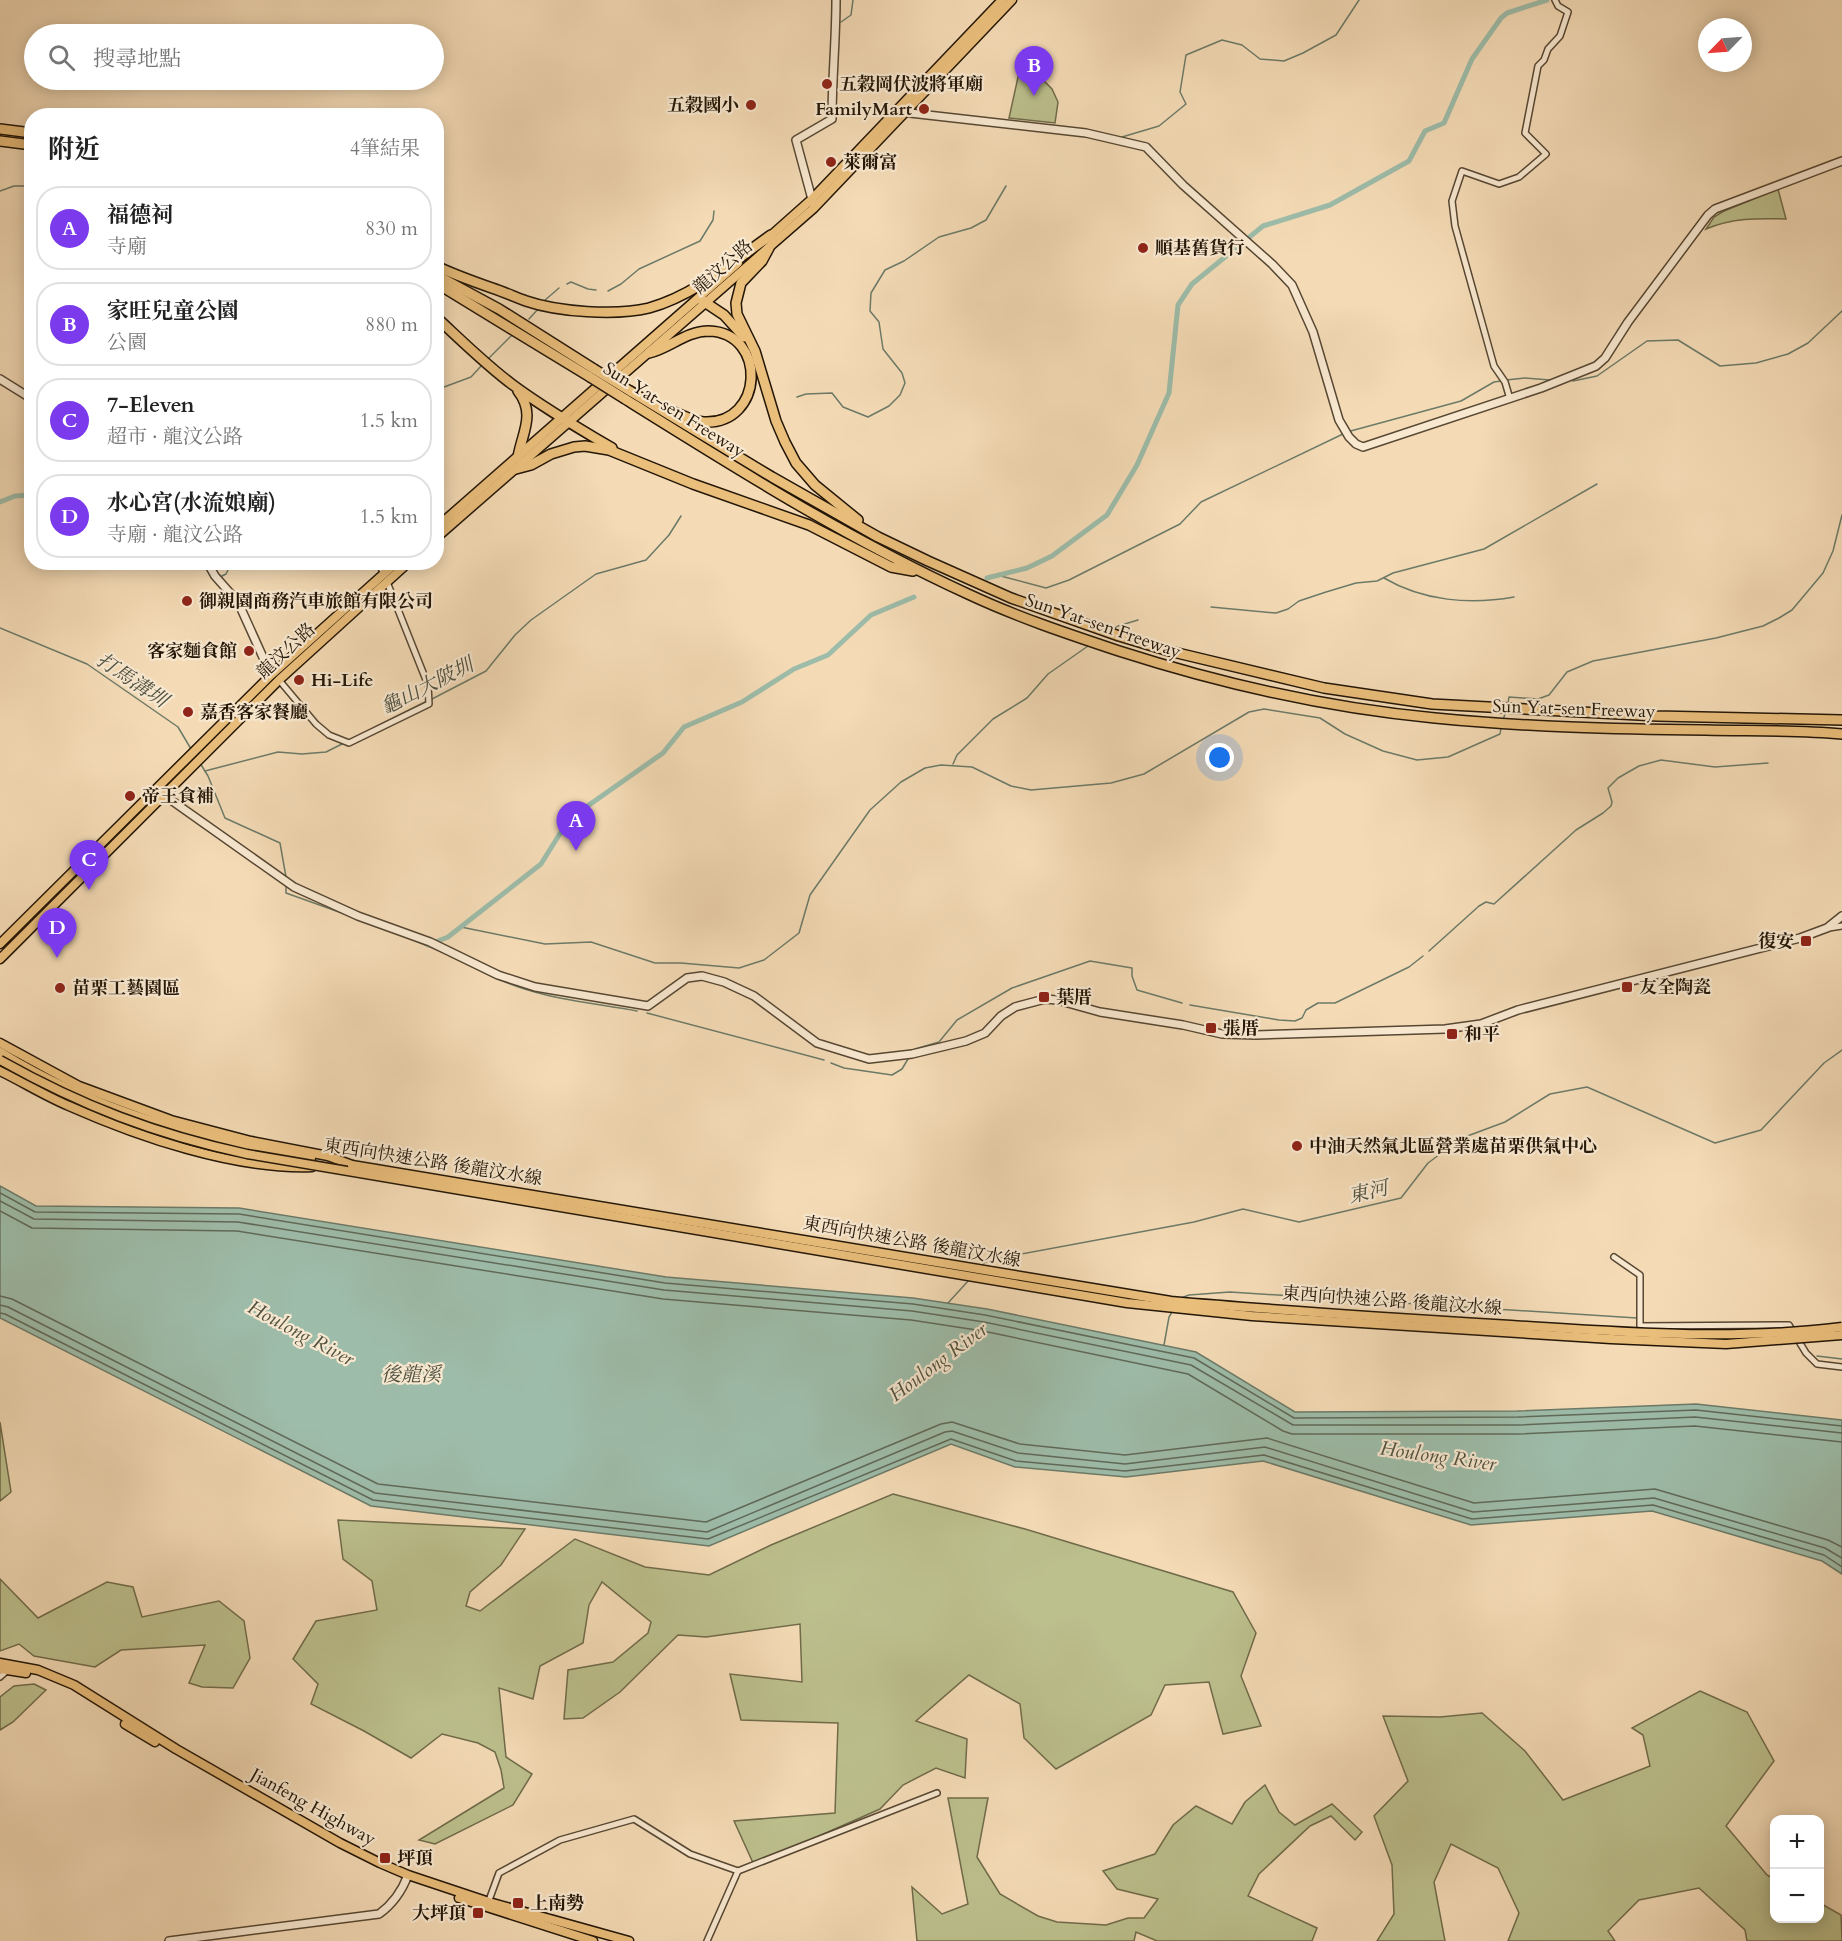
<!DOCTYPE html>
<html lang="zh-TW">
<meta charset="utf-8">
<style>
:root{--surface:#fff;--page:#f6f6f6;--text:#222;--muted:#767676;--line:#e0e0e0;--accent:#7c3aed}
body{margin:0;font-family:Cardo,"Noto Serif TC",serif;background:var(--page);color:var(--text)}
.controls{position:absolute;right:18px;bottom:18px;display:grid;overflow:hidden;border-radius:12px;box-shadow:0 3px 15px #0003}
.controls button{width:54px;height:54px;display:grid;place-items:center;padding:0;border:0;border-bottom:2px solid var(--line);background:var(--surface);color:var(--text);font:30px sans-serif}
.compass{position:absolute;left:1698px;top:18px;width:54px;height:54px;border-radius:50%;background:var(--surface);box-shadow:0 3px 15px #0003;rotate:245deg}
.you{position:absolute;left:1220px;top:758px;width:21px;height:21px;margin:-15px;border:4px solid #fff;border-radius:50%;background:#1a73e8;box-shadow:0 0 0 9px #1a73e833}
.badge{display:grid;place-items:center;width:39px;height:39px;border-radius:50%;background:var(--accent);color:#fff;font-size:20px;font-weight:700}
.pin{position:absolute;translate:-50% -50px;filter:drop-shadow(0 2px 3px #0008)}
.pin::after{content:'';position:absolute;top:32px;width:21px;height:18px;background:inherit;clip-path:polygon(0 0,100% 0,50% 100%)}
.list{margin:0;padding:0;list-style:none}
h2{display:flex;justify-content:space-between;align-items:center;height:78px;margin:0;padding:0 24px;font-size:26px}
h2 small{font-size:20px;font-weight:400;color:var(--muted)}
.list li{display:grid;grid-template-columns:39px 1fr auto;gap:18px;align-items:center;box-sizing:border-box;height:84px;margin:0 12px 12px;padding:0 12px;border:2px solid var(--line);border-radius:24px}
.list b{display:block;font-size:22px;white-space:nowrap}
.list p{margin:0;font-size:20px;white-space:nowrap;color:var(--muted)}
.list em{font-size:20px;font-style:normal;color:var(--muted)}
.icon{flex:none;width:33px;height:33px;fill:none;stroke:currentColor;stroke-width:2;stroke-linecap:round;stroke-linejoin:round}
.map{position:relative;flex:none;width:1842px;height:1941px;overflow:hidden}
.search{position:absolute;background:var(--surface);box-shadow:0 3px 15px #0003;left:24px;top:24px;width:420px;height:66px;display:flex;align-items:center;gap:15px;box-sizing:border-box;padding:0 21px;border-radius:33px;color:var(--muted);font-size:22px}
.panel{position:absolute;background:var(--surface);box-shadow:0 3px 15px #0003;left:24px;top:108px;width:420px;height:462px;border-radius:24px}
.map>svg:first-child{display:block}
.green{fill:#bcc08d;stroke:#706b4a;stroke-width:1.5}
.water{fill:#9dbca9;stroke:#6c7a68;stroke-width:1.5}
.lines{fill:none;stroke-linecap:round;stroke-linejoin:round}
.shore{stroke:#606958;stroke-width:1.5}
.stream{stroke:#6c7a68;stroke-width:1.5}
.canal{stroke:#9dbca9;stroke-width:5}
.minor-casing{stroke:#574733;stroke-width:8}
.tertiary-casing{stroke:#574733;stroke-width:10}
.primary-casing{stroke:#231607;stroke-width:11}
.trunk-casing{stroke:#231607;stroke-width:11}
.motorway-casing{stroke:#231607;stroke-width:12}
.minor{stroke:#f8e8d0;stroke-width:5}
.tertiary{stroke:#f8e8d0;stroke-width:7}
.primary{stroke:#eabe7b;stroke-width:8}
.trunk{stroke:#eabe7b;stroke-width:8}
.motorway{stroke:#eabe7b;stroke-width:9}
.trunk-bridge-casing{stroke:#231607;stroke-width:11;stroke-linecap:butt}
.motorway-bridge-casing{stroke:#231607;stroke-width:12;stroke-linecap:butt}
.trunk-bridge{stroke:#eabe7b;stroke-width:8}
.motorway-bridge{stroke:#eabe7b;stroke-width:9}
.poi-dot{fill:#8f2418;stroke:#f8e8d0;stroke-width:2}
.labels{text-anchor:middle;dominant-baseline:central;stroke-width:4.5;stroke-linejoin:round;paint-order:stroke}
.poi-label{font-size:18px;font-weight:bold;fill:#231607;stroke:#f8e8d0;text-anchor:start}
.street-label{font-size:18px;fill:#231607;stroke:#f8e8d0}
.water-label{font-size:20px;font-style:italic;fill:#4e5040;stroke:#f8e8d0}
</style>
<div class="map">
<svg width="1842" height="1941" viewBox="0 0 1842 1941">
<rect width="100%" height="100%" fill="#f4dbb6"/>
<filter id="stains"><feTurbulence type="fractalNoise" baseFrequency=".00333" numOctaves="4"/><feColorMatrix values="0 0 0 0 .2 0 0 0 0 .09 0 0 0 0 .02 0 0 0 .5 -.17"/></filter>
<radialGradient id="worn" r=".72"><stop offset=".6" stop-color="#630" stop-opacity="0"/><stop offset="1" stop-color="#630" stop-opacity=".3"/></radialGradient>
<g class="green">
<polygon points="1022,59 1052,89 1058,102 1055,123 1009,118"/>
<path d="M1778 189 1786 219C1757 218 1732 218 1706 229L1714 217 1724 211Z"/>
<polygon points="0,1422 11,1492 0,1501"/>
<polygon points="893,1494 1025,1529 1233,1592 1256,1633 1241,1676 1261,1726 1223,1734 1209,1682 1165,1685 1151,1715 1056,1769 1024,1738 1020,1704 969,1675 916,1721 967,1739 965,1778 936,1768 903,1785 880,1809 754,1865 734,1821 835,1813 838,1723 741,1720 730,1674 802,1682 800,1624 706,1637 678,1635 620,1692 583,1718 564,1719 568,1670 613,1662 648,1633 651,1622 602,1582 589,1605 583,1643 540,1666 533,1699 499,1688 506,1757 532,1774 513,1805 435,1844 419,1840 504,1788 501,1770 495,1752 478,1743 442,1734 411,1758 364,1731 311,1704 318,1684 293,1659 316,1621 377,1610 372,1581 343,1559 338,1520 525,1529 501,1565 470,1592 466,1606 480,1611 575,1539 645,1567 709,1575 771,1545"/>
<polygon points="0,1579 38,1618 107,1582 133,1587 142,1617 219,1601 244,1621 250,1658 233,1688 202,1687 189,1683 205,1645 121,1650 95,1667 34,1656 19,1644 0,1651"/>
<polygon points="34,1684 46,1690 13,1722 0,1730 0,1697 14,1686"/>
<polygon points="1700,1691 1747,1712 1774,1761 1726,1826 1767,1875 1774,1879 1774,1918 1820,1918 1820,1903 1841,1915 1842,1941 1747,1941 1745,1930 1699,1888 1639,1900 1608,1931 1615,1941 1508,1941 1519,1913 1498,1868 1451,1844 1434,1882 1445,1941 1377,1941 1394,1914 1392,1865 1374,1816 1408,1781 1383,1716 1440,1717 1482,1713 1525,1751 1563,1800 1650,1766 1643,1735 1632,1728"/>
<polygon points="1265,1785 1279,1812 1295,1825 1332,1804 1362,1832 1355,1840 1331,1816 1310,1826 1259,1874 1248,1896 1317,1928 1312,1941 1157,1941 1136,1932 1134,1941 917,1941 912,1887 942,1914 968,1904 948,1798 988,1798 977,1857 1000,1894 1038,1916 1057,1922 1106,1925 1128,1918 1144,1918 1158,1899 1117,1889 1103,1871 1155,1854 1173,1825 1196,1806 1232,1824 1245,1802"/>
</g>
<polygon class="water" points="0,1186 36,1206 239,1208 666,1277 913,1298 987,1309 1196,1352 1295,1412 1517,1411 1696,1404 1842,1420 1842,1574 1822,1561 1652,1511 1471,1525 1263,1461 1126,1477 1015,1467 951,1444 709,1546 371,1506 0,1318"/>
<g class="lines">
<g class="shore">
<polyline points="0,1193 35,1212 239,1214 665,1283 913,1304 985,1315 1194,1358 1294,1418 1518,1417 1696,1410 1842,1426"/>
<polyline points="0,1201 34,1219 238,1222 664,1290 912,1311 984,1322 1191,1365 1293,1425 1518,1425 1695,1417 1842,1433"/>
<polyline points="0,1211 32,1228 237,1231 663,1299 911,1320 983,1331 1188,1374 1283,1431 1292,1434 1518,1434 1695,1426 1842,1442"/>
<polyline points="0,1296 12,1299 378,1484 706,1522 941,1424 952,1422 1020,1444 1125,1455 1267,1438 1474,1503 1655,1489 1828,1540 1842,1547"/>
<polyline points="0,1305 8,1307 375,1493 707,1532 945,1432 952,1431 1018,1453 1125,1464 1265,1447 1473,1512 1654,1498 1825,1548 1842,1558"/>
<polyline points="0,1313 5,1314 373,1500 708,1539 951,1439 1016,1461 1125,1471 1264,1455 1472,1519 1653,1505 1824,1555 1842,1567"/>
</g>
<g class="stream">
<polyline points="841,22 851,15 853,0"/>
<polyline points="1122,137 1159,126 1186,104 1180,92 1186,55 1222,40 1242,45 1260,59 1284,61 1303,53 1336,35 1359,0"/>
<polyline points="0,191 14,186 32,186"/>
<polyline points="567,284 571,282 588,289 596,290"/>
<polyline points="608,291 621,284 639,269 700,241 713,220 714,211"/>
<polyline points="544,301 559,288"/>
<polyline points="529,319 539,308"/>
<polyline points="488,359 511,336"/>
<polyline points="1506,380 1525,378 1550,380"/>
<polyline points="1573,381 1597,376 1647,341 1678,340 1720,366 1756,363 1788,354 1808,343 1842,311"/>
<polyline points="436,390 471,377 482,365"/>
<polyline points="797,397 806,394 832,393 843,407 868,417 889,406 900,395 905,383 902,373 883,349 879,322 870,311 871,293 885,270 904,261 939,237 971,228 986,220 1006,186"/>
<polyline points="1347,432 1461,401 1494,382 1501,381"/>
<polyline points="997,575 1046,588 1069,580 1180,524 1201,502 1343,434"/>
<polyline points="220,577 226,574 232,562"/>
<path d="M1384 578C1423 601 1470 605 1514 597"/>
<polyline points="1211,607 1276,613 1288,609 1299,601 1326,592 1356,583 1377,581 1393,573 1484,549 1597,484"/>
<polyline points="0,628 87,664 178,727 191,749"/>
<polyline points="1112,630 1118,626 1138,620"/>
<polyline points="432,699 486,671 515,635 531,620 596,574 646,560 669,535 681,516"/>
<polyline points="1508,703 1509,697 1538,699 1549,695 1567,672 1593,661 1716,638 1763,626 1779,618 1792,610 1823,573 1833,551 1842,515"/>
<polyline points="1503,720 1506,711"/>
<polyline points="375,727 427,701"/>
<polyline points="200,763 208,776 225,818 280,843 286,877"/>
<polyline points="953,764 957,755 993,719 1027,698 1048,674 1088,646"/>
<polyline points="205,771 278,752 302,754 326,752 344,743"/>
<polyline points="286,884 286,893 353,917"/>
<polyline points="461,927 545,944 591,942 655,963 681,963 739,968 764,960 799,933 810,895 870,810 901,782 925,768 941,765 972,767 1011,786 1031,790 1111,783 1144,774 1249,712 1264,709 1320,718 1345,734 1383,751 1417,760 1448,757 1500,734 1501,728"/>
<polyline points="411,939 442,952"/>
<polyline points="1429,951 1479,906 1486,902 1494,904 1576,830 1603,813 1611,806 1612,802 1608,788 1618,778 1639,766 1661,760 1715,767 1768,763"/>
<path d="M490 975C534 998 588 1002 637 1011"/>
<polyline points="1190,1005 1279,1020 1295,1021 1302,1018 1306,1010 1318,1003 1335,1003 1409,967 1423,956"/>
<polyline points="647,1013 824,1060"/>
<polyline points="915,1049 939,1042 957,1020 1012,988 1090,961 1132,968 1132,976 1137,990 1182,1003"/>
<polyline points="831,1063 844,1068 892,1075 902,1069 908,1059"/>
<polyline points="982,1265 985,1262 1000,1258 1194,1222 1243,1209 1299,1222 1401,1198 1428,1163 1462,1138 1505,1122 1550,1094 1587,1087 1715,1143 1761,1130 1824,1063 1842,1050"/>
<polyline points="1181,1298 1189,1295 1230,1292 1637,1318"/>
<polyline points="948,1303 969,1280"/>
<polyline points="1164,1345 1169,1317 1172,1312"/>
<polyline points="1817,1356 1842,1359"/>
</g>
<g class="canal">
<polyline points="0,502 15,496 32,495"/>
<polyline points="987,578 1027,568 1052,556 1107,515 1137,465 1169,393 1178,305 1192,284 1263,226 1330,205 1409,161 1425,131 1444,123 1472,59 1501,18 1507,13 1547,0"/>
<polyline points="428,945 448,937 541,864 569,819 663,753 684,727 742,702 794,669 828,655 871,615 914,597"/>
</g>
<defs>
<g id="minor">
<polyline points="1510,399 1505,382 1494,366 1455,226 1452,201 1462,171 1499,184 1519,177 1546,154 1525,133 1538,66 1544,60 1548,49 1560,36 1568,12 1558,6 1555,0"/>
<polyline points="378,562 384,574"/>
<polyline points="279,680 316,724 329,735 349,743 429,704 428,685 387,582"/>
<polyline points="1829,928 1842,926"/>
<polyline points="1614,1257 1640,1275 1640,1326 1789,1325 1806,1353 1817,1364 1842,1367"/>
<polyline points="0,1677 9,1669"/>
<polyline points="738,1871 937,1793"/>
<polyline points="488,1903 499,1873 560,1840 634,1819 690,1854 738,1871"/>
<polyline points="707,1941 738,1871"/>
</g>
<g id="tertiary">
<polyline points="901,112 1086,133 1146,147 1183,185 1272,264 1292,285 1313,332 1339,420 1349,437 1356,444 1363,447 1541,388 1596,366 1605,358 1628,322 1708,215 1715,209 1842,161"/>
<path d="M813 203 796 140 832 119C832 79 836 40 836 0"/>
<polyline points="0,379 32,399"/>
<polyline points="207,562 215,576 238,602 271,675"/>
<polyline points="161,793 294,887 358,916 430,942 498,975 535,987 648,1006 687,978 702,976 724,982 754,996 817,1043 869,1059 912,1054 966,1041 985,1033 1001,1016 1015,1007 1045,999 1057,1000 1100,1012 1183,1025 1222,1034 1256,1035 1445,1029 1481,1024 1518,1010 1800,938 1827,928 1842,916"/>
<path d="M169 1941 379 1914C393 1904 402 1891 408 1875"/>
</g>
<g id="primary">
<polyline points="767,239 812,199 1002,0"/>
<polyline points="436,528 738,263"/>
<polyline points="436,538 814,208 1012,0"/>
<polyline points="0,944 271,675 397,562"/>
<polyline points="0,959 279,680 409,562"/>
<polyline points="0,1663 38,1670 74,1685 176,1749 340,1843 380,1863 408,1875 489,1902 629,1941"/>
<polyline points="0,1669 26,1673"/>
<polyline points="125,1724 155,1742"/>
<polyline points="459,1898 593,1941"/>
</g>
<g id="trunk">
<polyline points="0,1043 79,1086 171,1120 251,1141 328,1156 352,1165"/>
<path d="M0 1052C95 1111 201 1140 311 1158"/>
<path d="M0 1071C23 1082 45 1096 69 1106 139 1137 235 1170 312 1167"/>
</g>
<g id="motorway">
<polyline points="0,129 32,133"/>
<polyline points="0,141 32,145"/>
<polyline points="769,248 762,261 741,283 736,303 737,314 755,351 776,421 785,442 796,463 815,485 858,520"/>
<path d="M436 266C455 275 472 281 492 288 504 292 515 297 526 301 558 312 616 316 649 308 694 296 734 261 771 235"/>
<polyline points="436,275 499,309 594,369"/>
<polyline points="436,283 590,377"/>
<polyline points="700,299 724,315 744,337"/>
<path d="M436 317C461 340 486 365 513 385 544 408 578 428 612 448"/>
<path d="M649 353C670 348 686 331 709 331 768 333 764 425 704 422 690 421 678 412 665 409"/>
<path d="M518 391C536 414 522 433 518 457"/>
<polyline points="630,391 772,477 878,537 928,561 1011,598 1119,636 1169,651 1324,688 1432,704 1657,716 1842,720"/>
<path d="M625 399C737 469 848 539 968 594 1017 617 1068 634 1119 651 1222 684 1327 708 1435 718 1525 727 1616 729 1706 730 1751 731 1797 730 1842 734"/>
<polyline points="516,469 531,465 551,454 574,447 585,446 609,450 693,484 809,525 891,567 913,571"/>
</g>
</defs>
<use href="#minor" class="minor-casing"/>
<use href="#tertiary" class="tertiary-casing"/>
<use href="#primary" class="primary-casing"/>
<use href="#trunk" class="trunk-casing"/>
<use href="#motorway" class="motorway-casing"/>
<use href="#minor" class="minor"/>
<use href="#tertiary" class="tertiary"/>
<use href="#primary" class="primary"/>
<use href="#trunk" class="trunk"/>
<use href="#motorway" class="motorway"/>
<defs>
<g id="trunk-bridge">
<path d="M0 1060C82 1106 155 1134 247 1154L1127 1303 1252 1316 1611 1339 1726 1344 1842 1335"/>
<path d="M352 1165 1171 1301C1285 1311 1398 1318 1511 1325 1622 1332 1732 1341 1842 1327"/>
</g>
<g id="motorway-bridge">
<polyline points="594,369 630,391"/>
<polyline points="590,377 625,399"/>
</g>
</defs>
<use href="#trunk-bridge" class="trunk-bridge-casing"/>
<use href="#motorway-bridge" class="motorway-bridge-casing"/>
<use href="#trunk-bridge" class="trunk-bridge"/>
<use href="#motorway-bridge" class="motorway-bridge"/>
</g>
<g class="poi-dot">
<circle cx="827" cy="84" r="6"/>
<circle cx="751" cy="105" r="6"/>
<circle cx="924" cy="109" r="6"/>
<circle cx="831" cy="162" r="6"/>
<circle cx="1143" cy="248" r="6"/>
<circle cx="187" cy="601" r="6"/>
<circle cx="249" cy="651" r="6"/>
<circle cx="299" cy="680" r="6"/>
<circle cx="188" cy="712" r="6"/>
<circle cx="130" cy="796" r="6"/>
<rect x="1800" y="935" width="12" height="12" rx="3"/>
<rect x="1621" y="981" width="12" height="12" rx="3"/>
<circle cx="60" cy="988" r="6"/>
<rect x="1038" y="991" width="12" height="12" rx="3"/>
<rect x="1205" y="1022" width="12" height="12" rx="3"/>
<rect x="1446" y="1028" width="12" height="12" rx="3"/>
<circle cx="1297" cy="1146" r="6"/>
<rect x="379" y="1852" width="12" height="12" rx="3"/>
<rect x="512" y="1897" width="12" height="12" rx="3"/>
<rect x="472" y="1907" width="12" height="12" rx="3"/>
</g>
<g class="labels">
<g class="poi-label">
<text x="839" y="84">五穀岡伏波將軍廟</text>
<text x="739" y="105" text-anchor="end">五穀國小</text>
<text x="912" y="109" text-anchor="end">FamilyMart</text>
<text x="843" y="162">萊爾富</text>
<text x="1155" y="248">順基舊貨行</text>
<text x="199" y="601">御親園商務汽車旅館有限公司</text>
<text x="237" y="651" text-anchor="end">客家麵食館</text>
<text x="311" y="680">Hi-Life</text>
<text x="200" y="712">嘉香客家餐廳</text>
<text x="142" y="796">帝王食補</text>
<text x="1794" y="941" text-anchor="end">復安</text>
<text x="1639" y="987">友全陶瓷</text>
<text x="72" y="988">苗栗工藝園區</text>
<text x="1056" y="997">葉厝</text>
<text x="1223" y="1028">張厝</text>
<text x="1464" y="1034">和平</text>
<text x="1309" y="1146">中油天然氣北區營業處苗栗供氣中心</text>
<text x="397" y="1858">坪頂</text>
<text x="530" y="1903">上南勢</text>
<text x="466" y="1913" text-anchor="end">大坪頂</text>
</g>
<g class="street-label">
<text transform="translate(723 267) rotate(-41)">龍汶公路</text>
<text transform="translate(674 410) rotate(32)">Sun Yat-sen Freeway</text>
<text transform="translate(1103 626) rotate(19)">Sun Yat-sen Freeway</text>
<text transform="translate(286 651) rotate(-43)">龍汶公路</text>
<text transform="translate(1574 709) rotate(2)">Sun Yat-sen Freeway</text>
<text transform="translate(433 1162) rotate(9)">東西向快速公路 後龍汶水線</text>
<text transform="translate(912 1242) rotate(10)">東西向快速公路 後龍汶水線</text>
<text transform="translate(1392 1301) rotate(4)">東西向快速公路 後龍汶水線</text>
<text transform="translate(313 1807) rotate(29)">Jianfeng Highway</text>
</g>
<g class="water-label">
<text transform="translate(132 680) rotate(34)">打馬溝圳</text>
<text transform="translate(427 686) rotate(-27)">龜山大陂圳</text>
<text transform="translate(1368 1192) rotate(-13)">東河</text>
<text transform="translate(301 1333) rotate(28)">Houlong River</text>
<text transform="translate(938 1362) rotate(-37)">Houlong River</text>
<text x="411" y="1374">後龍溪</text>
<text transform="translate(1438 1456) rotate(8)">Houlong River</text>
</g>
</g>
<rect width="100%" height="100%" filter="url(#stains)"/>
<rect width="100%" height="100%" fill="url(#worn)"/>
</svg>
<div class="controls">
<button>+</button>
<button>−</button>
</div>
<svg class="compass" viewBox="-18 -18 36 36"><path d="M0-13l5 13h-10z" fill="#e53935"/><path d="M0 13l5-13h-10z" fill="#767676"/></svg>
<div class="you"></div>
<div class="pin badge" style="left:576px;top:851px">A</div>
<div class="pin badge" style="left:1034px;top:96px">B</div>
<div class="pin badge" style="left:89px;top:890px">C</div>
<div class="pin badge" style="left:57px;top:958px">D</div>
<div class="search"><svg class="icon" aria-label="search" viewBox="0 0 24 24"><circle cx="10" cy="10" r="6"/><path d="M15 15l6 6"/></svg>搜尋地點</div>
<section class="panel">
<h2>附近<small>4筆結果</small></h2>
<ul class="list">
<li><span class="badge">A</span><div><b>福德祠</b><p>寺廟</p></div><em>830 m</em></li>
<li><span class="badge">B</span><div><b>家旺兒童公園</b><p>公園</p></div><em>880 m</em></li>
<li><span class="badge">C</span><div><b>7-Eleven</b><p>超市 · 龍汶公路</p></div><em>1.5 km</em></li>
<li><span class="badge">D</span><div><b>水心宮(水流娘廟)</b><p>寺廟 · 龍汶公路</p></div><em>1.5 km</em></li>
</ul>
</section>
</div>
